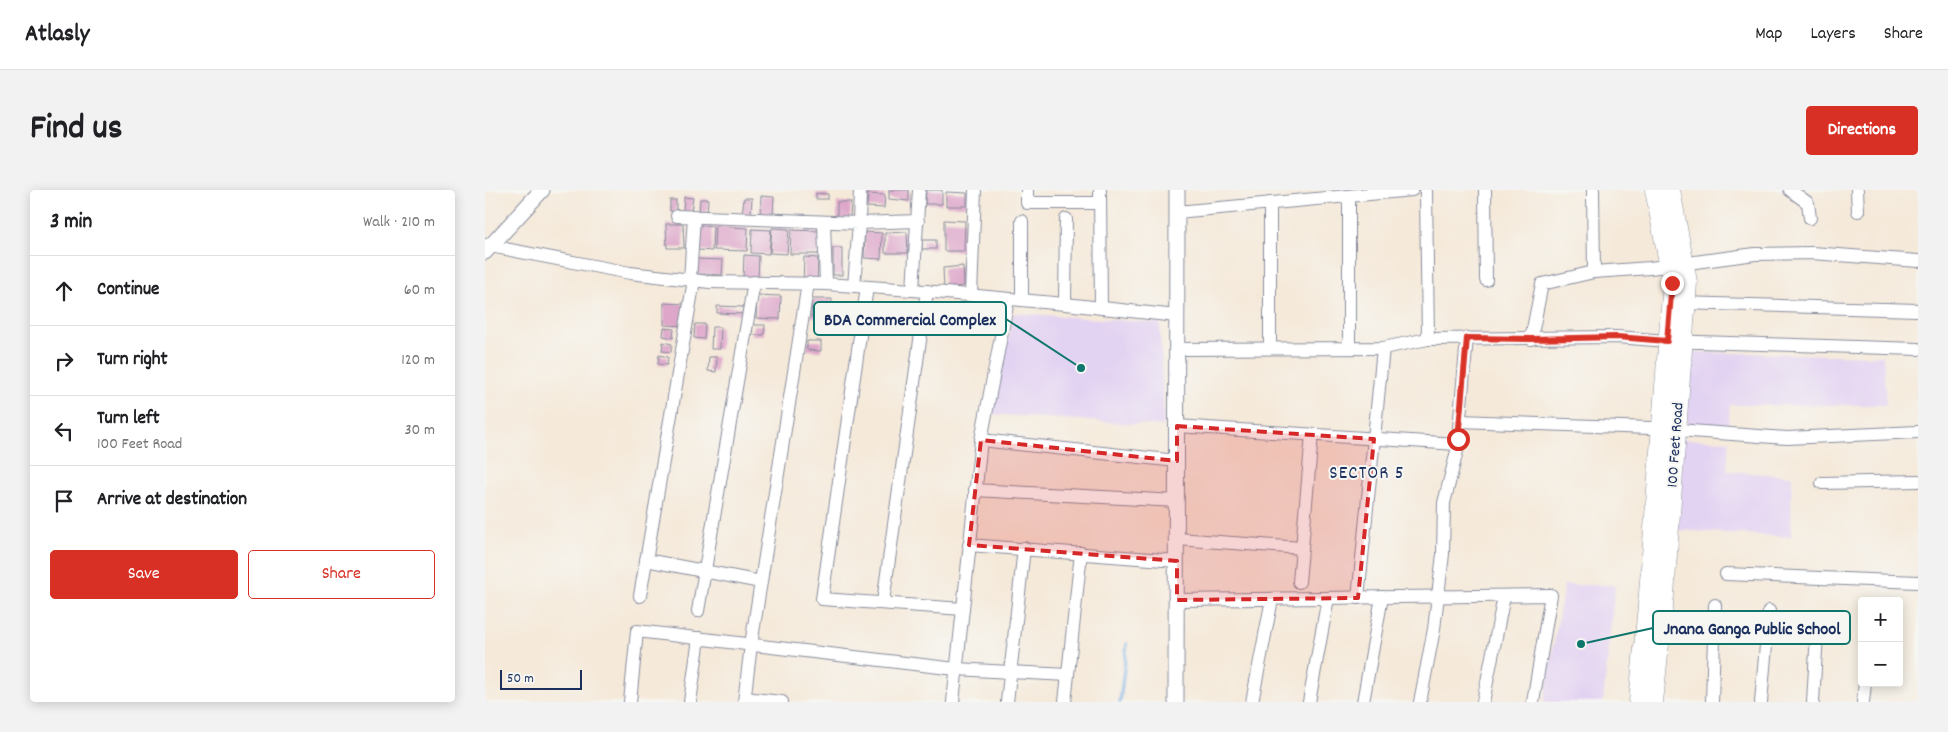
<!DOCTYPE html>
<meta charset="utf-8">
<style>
:root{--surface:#fff;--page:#f2f2f2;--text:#202124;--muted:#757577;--line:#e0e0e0;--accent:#d93025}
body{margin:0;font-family:Dekko,sans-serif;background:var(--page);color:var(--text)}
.controls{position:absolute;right:15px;bottom:15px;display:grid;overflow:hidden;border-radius:5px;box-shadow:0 2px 12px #0003}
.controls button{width:45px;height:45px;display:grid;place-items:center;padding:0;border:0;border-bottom:1px solid var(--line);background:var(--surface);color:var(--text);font:25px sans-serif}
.scale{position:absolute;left:15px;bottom:12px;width:82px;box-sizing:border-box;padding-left:5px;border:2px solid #1b2f5e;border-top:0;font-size:14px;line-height:18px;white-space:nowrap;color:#1b2f5e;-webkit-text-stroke:4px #f6f6f2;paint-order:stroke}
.stop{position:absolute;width:15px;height:15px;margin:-11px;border:4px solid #d93025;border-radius:50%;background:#fff}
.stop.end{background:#d93025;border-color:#fff;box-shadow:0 1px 5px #0008}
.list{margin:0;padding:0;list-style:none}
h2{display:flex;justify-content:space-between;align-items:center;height:65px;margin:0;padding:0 20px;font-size:21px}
h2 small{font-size:16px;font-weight:400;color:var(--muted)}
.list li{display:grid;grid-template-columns:32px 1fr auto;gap:15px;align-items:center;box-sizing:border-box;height:70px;padding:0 20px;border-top:1px solid var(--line)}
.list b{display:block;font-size:19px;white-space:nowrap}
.list p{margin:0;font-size:16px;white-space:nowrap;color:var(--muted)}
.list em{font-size:16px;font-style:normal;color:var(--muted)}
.actions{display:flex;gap:10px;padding:15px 20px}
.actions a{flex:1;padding:11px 0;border:1px solid var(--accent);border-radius:5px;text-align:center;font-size:18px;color:var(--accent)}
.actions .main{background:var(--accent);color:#fff}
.icon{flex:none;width:28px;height:28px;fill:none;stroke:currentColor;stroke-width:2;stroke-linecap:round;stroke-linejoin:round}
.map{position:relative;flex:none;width:1433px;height:512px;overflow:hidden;border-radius:5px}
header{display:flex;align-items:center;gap:30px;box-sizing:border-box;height:70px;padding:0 25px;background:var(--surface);border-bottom:1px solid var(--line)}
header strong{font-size:24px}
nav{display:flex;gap:28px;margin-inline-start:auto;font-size:18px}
.intro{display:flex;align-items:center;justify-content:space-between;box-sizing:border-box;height:120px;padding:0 30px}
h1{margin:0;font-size:35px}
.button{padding:12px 22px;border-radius:5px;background:var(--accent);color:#fff;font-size:18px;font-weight:700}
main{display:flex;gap:30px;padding:0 30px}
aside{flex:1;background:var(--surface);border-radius:5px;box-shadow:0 2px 12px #0003}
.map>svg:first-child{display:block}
.built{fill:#e3d3f2}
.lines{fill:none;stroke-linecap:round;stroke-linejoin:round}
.stream{stroke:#73ade3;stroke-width:3}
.building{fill:#dea7ca}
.minor-casing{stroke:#888c9c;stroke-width:14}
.tertiary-casing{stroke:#888c9c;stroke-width:17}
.secondary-casing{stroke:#888c9c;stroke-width:19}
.minor{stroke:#fff;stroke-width:12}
.tertiary{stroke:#fff;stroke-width:15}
.secondary{stroke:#fff;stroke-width:18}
.route{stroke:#d93025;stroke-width:6}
.marked{fill:#d62828;fill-opacity:0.2;stroke:#d62828;stroke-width:4;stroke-dasharray:10 6;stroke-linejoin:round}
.labels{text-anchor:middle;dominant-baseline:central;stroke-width:4;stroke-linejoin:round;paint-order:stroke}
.street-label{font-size:16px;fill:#1b2f5e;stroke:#f6f6f2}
.quarter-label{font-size:19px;letter-spacing:1px;fill:#1b2f5e;stroke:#f6f6f2}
.leader{fill:none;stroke:#0f766e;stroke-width:2}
.callout-dot{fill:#0f766e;stroke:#f6f6f2;stroke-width:2}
.callout{fill:#f6f6f2;stroke:#0f766e;stroke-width:2}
.callout-label{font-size:18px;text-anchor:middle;font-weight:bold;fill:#1b2f5e}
</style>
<header>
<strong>Atlasly</strong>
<nav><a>Map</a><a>Layers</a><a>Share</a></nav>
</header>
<div class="intro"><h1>Find us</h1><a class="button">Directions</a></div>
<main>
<aside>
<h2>3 min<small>Walk · 210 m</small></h2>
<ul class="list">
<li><svg class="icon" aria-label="ahead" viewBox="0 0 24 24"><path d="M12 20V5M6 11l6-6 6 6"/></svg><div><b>Continue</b></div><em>60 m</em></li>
<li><svg class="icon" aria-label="right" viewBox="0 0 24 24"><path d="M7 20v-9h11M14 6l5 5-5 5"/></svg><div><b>Turn right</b></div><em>120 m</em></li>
<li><svg class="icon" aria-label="left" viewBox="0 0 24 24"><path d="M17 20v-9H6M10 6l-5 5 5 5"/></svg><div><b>Turn left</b><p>100 Feet Road</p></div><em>30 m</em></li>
<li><svg class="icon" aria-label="arrive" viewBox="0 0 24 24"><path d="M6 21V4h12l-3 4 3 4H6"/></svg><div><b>Arrive at destination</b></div></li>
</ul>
<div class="actions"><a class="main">Save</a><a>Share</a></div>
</aside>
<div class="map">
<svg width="1433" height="512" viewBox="0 0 1433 512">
<rect width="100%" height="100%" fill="#f6f6f2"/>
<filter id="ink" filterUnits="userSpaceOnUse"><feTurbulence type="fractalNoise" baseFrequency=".02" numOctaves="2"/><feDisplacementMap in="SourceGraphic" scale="10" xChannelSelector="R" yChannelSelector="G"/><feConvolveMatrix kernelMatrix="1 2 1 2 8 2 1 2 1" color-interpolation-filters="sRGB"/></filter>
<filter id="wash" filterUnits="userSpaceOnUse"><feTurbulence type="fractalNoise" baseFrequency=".0096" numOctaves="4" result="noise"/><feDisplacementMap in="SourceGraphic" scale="20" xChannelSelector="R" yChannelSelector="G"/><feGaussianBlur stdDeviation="1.12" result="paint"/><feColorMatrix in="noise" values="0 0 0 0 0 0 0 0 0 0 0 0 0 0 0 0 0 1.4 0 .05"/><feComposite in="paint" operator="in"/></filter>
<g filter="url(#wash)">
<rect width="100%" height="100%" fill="#f5e9d9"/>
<g class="built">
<polygon points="529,123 675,133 679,236 505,224"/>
<polygon points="1205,162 1398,166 1401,215 1245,215 1243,238 1202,234"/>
<polygon points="1198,249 1244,251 1242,281 1307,286 1306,347 1193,340"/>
<polygon points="1079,395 1130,395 1118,512 1059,512"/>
</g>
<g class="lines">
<polyline class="stream" points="635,512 642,454"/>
</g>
<g id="blocks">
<g class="building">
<polygon points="404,0 424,0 424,11 404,9"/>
<polygon points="441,0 457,0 457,14 440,14"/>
<polygon points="461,2 482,3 482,16 461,16"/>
<polygon points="331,3 343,4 343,9 331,9"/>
<polygon points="383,4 400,5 399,18 382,17"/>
<polygon points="276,6 289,7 288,26 275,25"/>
<polygon points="199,7 208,8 206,22 198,22"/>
<polygon points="259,8 267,8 266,25 257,25"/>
<polygon points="215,9 223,9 222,24 214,24"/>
<rect x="185" y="10" width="6" height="11"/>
<polygon points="352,12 366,12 365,29 352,29"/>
<polygon points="459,30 480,31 479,61 459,61"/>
<polygon points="181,34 198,34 199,58 182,58"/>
<polygon points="214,35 228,36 227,61 213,60"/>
<polygon points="230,36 263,38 262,61 229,60"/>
<polygon points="287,38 304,39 302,64 285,63"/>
<polygon points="267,39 286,40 284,64 266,63"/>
<polygon points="306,40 336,41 335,64 305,64"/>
<polygon points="380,42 397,43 396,69 379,68"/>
<polygon points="422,42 423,63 400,63 400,43"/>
<rect x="437" y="50" width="14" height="9"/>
<rect x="348" y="58" width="9" height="27"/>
<polygon points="259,65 274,66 273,88 258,88"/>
<polygon points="319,67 333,68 332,93 318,93"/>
<polygon points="212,69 238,70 237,85 212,84"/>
<polygon points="478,76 479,96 459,98 458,78"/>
<polygon points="272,105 296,106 295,129 271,128"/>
<polygon points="327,109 347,109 346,128 326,127"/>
<polygon points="179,113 200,114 199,136 179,135"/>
<polygon points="232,116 258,117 258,124 232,123"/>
<polygon points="210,134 220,134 219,149 209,148"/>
<polygon points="268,135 280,135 279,145 267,145"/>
<polygon points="227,137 236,137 235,159 226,159"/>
<polygon points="179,138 189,139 188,148 178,146"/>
<polygon points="322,151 336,151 336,161 322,160"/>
<polygon points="178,152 187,154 186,162 177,161"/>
<polygon points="174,165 183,167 182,175 173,174"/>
<polygon points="224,167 232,167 231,182 223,181"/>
</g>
</g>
</g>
<g filter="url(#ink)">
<use href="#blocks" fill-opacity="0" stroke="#888c9c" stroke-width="1"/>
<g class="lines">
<defs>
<g id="minor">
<polyline points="375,0 374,33 433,31"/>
<polyline points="542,0 542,13 615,13"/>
<polyline points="615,0 616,118"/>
<polyline points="941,0 943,149"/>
<polyline points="1000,0 1001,90"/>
<polyline points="1108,0 1109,82"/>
<polyline points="1305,0 1323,13 1325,28"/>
<polyline points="1372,0 1373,21"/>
<polyline points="864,6 864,158"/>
<polyline points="692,22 927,0"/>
<polyline points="192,26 374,33 369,96"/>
<polyline points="339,32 341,94"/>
<polyline points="0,55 145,83 189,88 225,92 341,94 428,100 580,114 692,126"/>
<polyline points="205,90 209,26"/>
<polyline points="382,97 337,409 478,419"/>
<polyline points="428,100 434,0"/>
<polyline points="486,105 490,0"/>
<polyline points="537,110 537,31"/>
<polyline points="1195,113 1433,120"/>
<polyline points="580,114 581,29"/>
<polyline points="1046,149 1057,94 1109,82 1165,78 1270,64 1327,63 1433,71"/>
<polyline points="785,158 785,13"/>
<polyline points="692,159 898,158 943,149 1132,147 1182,151 1433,159"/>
<polyline points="975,231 1165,238 1302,248 1433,242"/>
<polyline points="692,236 972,254"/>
<polyline points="496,250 692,271"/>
<polyline points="1337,293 1433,291"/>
<polyline points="490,300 692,311"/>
<polyline points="692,349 817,358"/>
<polyline points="484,355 692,371"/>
<polyline points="161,370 276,392"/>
<polyline points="1241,384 1433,392"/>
<polyline points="814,392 827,245"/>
<polyline points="155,406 209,90"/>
<polyline points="873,408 898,158"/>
<polyline points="692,410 1066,405 1048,512"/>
<polyline points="398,412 442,101"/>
<polyline points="213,421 269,92"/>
<polyline points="260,508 297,512"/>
<polyline points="145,512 152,441 471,479 583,485"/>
<polyline points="205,512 214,448"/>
<polyline points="259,512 266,455 323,93"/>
<polyline points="468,512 496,250 523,110"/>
<polyline points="522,512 539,358"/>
<polyline points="580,512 596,363"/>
<polyline points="767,512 787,409"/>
<polyline points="824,512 843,408"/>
<polyline points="878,512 897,407"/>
<polyline points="935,512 949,439 958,364 959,313 972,261 982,148"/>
<polyline points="998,512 1019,406"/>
<polyline points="1227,512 1230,415"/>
<polyline points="1276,512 1284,421"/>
<polyline points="1328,512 1333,426"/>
<polyline points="1378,512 1380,493"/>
</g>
<g id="tertiary">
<polyline points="0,62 57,0"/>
<polyline points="691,512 692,0"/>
</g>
<g id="secondary">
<polyline points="1153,512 1163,404 1187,93 1169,0"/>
<polyline points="1169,512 1180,405 1203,92 1186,0"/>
</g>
</defs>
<use href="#minor" class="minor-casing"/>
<use href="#tertiary" class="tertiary-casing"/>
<use href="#secondary" class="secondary-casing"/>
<use href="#minor" class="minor"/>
<use href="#tertiary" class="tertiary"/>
<use href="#secondary" class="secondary"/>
</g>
</g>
<g class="lines" filter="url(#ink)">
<polyline class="route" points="973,249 982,148 1046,149 1132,147 1182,151 1187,93"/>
</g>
<path class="marked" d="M692 236 889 249 873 408 692 410V371L484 355 496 250 692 271Z"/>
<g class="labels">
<g class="street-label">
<text transform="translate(1191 255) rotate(-86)">100 Feet Road</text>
</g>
<g class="quarter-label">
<text x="882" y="284">SECTOR 5</text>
</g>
</g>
<path class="leader" d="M596 178L521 129M1096 454L1168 438"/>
<g class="callout-dot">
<circle cx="596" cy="178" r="5"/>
<circle cx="1096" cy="454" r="5"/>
</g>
<g class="callout">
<rect x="329" y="112" width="192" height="33" rx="5"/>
<rect x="1168" y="421" width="197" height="33" rx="5"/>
</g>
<g class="callout-label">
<text x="425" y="135">BDA Commercial Complex</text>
<text x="1267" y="444">Jnana Ganga Public School</text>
</g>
</svg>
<div class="controls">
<button>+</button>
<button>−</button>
</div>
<div class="scale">50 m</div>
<div class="stop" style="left:973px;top:249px"></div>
<div class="stop end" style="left:1187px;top:93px"></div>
</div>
</main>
